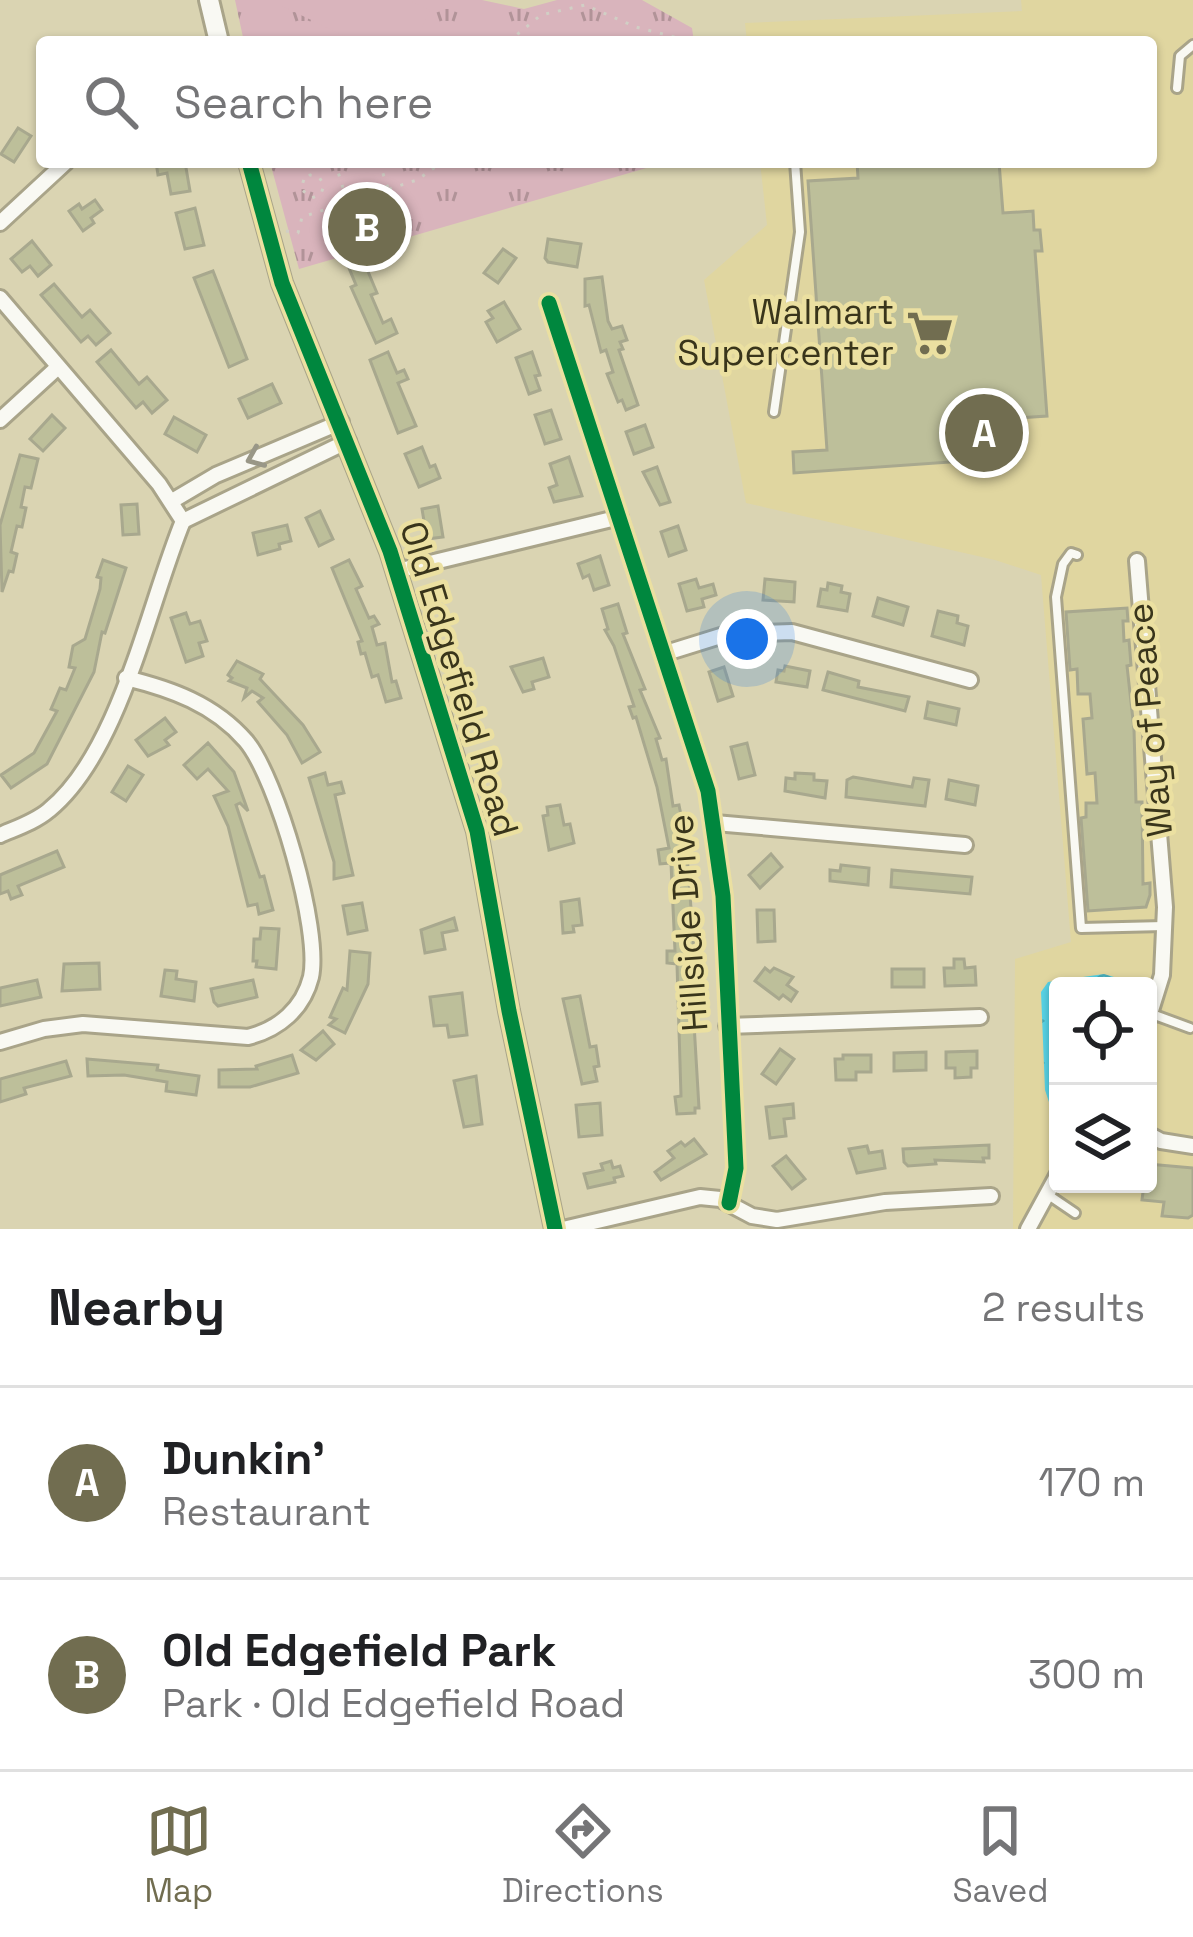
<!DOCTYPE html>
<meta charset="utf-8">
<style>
:root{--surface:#fff;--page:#f6f6f6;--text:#202124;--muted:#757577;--line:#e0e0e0;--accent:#716d50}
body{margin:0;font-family:"Space Grotesk",sans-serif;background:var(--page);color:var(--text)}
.controls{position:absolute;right:36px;bottom:36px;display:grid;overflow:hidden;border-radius:12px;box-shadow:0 3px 9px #0004}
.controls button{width:108px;height:108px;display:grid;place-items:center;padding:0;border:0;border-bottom:3px solid var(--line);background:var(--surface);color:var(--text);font:60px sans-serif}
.you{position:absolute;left:747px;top:639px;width:42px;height:42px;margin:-30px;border:9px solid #fff;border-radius:50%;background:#1a73e8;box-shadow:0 0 0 18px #1a73e833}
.badge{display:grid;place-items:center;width:78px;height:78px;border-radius:50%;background:var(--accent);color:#fff;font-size:39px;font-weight:700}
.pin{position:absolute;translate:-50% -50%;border:6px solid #fff;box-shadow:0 3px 12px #0006}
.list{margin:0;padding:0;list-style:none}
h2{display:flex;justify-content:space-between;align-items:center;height:156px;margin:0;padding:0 48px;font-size:51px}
h2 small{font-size:39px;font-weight:400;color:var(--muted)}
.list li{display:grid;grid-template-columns:78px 1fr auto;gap:36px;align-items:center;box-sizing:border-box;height:192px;padding:0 48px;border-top:3px solid var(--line)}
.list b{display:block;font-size:45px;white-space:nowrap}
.list p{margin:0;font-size:39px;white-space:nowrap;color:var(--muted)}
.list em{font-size:39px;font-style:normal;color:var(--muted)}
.icon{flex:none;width:66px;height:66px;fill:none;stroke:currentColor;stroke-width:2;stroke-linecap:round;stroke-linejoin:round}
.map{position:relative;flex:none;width:1193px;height:1229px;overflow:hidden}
.search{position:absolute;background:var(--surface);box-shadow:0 3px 9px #0004;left:36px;right:36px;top:36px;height:132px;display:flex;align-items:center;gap:30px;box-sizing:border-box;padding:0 42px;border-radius:12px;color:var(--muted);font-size:45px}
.sheet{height:540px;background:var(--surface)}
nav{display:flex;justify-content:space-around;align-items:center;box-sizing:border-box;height:168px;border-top:3px solid var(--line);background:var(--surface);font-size:33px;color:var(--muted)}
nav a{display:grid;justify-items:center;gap:6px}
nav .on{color:var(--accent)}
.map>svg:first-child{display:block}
.built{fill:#e0d6a0;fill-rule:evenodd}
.grass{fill:url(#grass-tufts)}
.garden{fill:#d9b4bc}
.water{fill:url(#water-ripples)}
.building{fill:#bdbf9a;stroke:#a8a88e;stroke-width:3}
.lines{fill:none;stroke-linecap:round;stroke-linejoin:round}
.lane-casing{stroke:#a9a489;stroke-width:14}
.street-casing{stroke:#a9a489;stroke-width:20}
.secondary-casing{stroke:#a9a489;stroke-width:24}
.path{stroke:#d1cfc5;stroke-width:3;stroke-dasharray:3 9;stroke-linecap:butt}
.lane{stroke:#f9f9f3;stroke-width:8}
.street{stroke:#f9f9f3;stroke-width:14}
.secondary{stroke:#f9f9f3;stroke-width:18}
.cycleway-casing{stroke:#ebe0a1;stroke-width:22}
.cycleway{stroke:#00873e;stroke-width:15}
.oneway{stroke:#999787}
.labels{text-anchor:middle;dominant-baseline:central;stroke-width:9;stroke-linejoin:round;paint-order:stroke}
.poi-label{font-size:36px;fill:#39351b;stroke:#ebe0a1;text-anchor:end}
.street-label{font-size:36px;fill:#39351b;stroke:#ebe0a1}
</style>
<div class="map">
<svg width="1193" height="1229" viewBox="0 0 1193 1229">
<defs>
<pattern id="grass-tufts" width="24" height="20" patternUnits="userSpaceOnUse" patternTransform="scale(3)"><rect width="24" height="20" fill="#d9b4bc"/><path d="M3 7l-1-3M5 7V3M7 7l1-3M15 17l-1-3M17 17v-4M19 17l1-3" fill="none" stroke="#b19398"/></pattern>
<pattern id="water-ripples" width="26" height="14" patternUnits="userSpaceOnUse" patternTransform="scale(3)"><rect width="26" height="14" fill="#57d3e6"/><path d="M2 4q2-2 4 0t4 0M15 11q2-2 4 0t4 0" fill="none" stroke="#49acba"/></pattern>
</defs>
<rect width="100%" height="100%" fill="#dad4b2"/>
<path class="built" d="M1021 0H1193V1229H1013L1015 959 1071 942 1041 575 995 560 746 503 704 280 767 225 760 162H1151V42H747L745 23 1022 11ZM1058 986H1148V1184H1058Z"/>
<g class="grass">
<polygon points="235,0 482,0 524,9 557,0 642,0 692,28 694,42 244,42"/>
<polygon points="270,162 667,162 299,269"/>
</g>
<polygon class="garden" points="285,0 408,0 430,10 415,42 357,42 282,6"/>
<polygon class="water" points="1104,974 1114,977 1116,986 1058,986 1058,1097 1049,1102 1045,1090 1041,992 1048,982"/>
<g class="building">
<polygon points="18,128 31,136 14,162 1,154"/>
<polygon points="156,162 185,162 190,191 171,194 167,173 158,175"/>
<polygon points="857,162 999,162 1003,213 1033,211 1034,230 1040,230 1042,251 1035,251 1047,416 1017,418 1020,457 794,473 793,452 827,450 808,181 858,178"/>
<polygon points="95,200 102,210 91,218 94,223 83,231 69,211 79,204 82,209"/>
<polygon points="195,208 204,245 185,249 176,213"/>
<polygon points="548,239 581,244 577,267 548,262 545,258"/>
<polygon points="32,241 51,265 38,276 30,266 22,272 11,259"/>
<polygon points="503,249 516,258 498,283 484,273"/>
<polygon points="364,262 377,293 371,295 383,323 391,319 397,333 376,343 351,287 356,285 349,268"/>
<polygon points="213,271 247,359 229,367 194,278"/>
<polygon points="602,277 608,321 612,329 622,326 627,340 620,342 623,349 619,350 638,405 626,410 622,400 618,402 607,374 613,372 606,350 601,352 589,305 585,306 585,279"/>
<polygon points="54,284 82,317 90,310 110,333 96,345 88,336 81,342 41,295"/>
<polygon points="504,302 520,329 497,342 486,322 493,318 488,311"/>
<polygon points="111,350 139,384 147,377 167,400 152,413 143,402 136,408 97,362"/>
<polygon points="388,352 397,373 404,370 408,379 398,383 416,426 398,433 370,360"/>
<polygon points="532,352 540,375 535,376 540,390 529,394 516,358"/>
<polygon points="272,384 281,403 248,418 239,399"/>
<polygon points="551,410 561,439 545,444 535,415"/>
<polygon points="52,415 65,428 43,451 30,439"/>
<polygon points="174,417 206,435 197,452 165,434"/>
<polygon points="645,425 653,447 634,454 626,432"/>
<polygon points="422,447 430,467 435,465 440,478 419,487 405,454"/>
<polygon points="20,455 38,459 31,488 25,487 21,507 26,508 22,527 17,526 11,552 17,554 13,572 9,571 2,592 0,525"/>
<polygon points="569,457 582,496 554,502 549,488 557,485 550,464"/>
<polygon points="657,467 670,502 660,505 643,472"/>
<polygon points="137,504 139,534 123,535 121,505"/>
<polygon points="438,506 443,537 427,539 422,509"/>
<polygon points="320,511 333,539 319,546 306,518"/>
<polygon points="287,525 291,541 279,544 280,549 258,555 253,533"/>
<polygon points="678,526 686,550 669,556 661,532"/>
<polygon points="600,556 609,585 594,590 589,575 583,578 578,564"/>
<polygon points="103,560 126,568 105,633 102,632 94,672 47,764 11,788 1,775 34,753 57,711 51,709 60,688 66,690 75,668 69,667 73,646 85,639 100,589 101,578 97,577"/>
<polygon points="349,560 362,586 356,589 369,618 374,616 379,624 372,627 377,645 385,643 392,682 396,681 401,698 386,702 378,675 372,677 365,653 361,654 358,642 362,641 332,568"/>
<polygon points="696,579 699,588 713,584 716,595 702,599 704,607 687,611 679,584"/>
<polygon points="765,579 795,582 794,602 763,600"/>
<polygon points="828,583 842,586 841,592 850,594 847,611 818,606 821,589 827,590"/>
<polygon points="878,598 908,607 903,625 873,616"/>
<polygon points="618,604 627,633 623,634 645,689 640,690 660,738 656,739 662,760 666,759 673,806 679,805 686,841 694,949 692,990 699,1108 695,1108 695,1113 677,1114 675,1097 681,1096 677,964 667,963 667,951 675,951 671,863 660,864 658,850 669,848 657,787 636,717 633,718 629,707 634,706 614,646 605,630 608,629 602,609"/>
<polygon points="1127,608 1128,621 1123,621 1124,641 1129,640 1131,665 1127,666 1134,729 1136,802 1142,802 1143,884 1150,883 1150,895 1146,907 1088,911 1081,818 1086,817 1086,803 1097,803 1095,773 1087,774 1083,719 1092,718 1090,694 1078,694 1077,669 1070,670 1066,612"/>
<polygon points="938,611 958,616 957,623 968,626 964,645 932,636"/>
<polygon points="186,613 190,624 200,621 207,641 199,643 203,656 186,662 171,618"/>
<polygon points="543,658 549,677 532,682 534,689 523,692 511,667"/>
<polygon points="237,661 263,674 260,679 303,725 320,752 302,763 287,735 258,702 263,698 252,691 244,698 247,688 229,681 232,678 228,675"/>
<polygon points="785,666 810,671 807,687 776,682 778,670 784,671"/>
<polygon points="724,667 733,696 718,701 709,672"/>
<polygon points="828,672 859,681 858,687 909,697 905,711 823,690"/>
<polygon points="928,702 959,709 956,725 925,718"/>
<polygon points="165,718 176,732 165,740 169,745 148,756 136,740"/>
<polygon points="208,743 234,772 248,811 240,803 236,805 260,877 264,876 273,910 259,914 257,904 248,906 228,826 214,796 228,791 208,769 197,779 184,765"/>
<polygon points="747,743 755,775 739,779 731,747"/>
<polygon points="128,766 143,775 126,801 112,792"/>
<polygon points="325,773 328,785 341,782 344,793 335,795 353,875 334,879 334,862 309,778"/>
<polygon points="795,773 814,774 814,780 827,781 825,798 785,791 786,778 795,779"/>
<polygon points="853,777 912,787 914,778 929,780 925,806 846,797 847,780"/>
<polygon points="949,780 978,786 975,805 946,799"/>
<polygon points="560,805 564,825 570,824 574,843 549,850 543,816 548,815 547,807"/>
<polygon points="57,851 64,867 18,886 22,895 11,899 8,891 0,894 0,875"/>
<polygon points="771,854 782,867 760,888 749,875"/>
<polygon points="841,865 869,868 868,885 830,881 830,870 840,871"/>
<polygon points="892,870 972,877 970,894 891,887"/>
<polygon points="579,899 582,925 573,926 574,932 563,933 561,902"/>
<polygon points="362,903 367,930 348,934 343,906"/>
<polygon points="757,910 774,910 775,941 758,942"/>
<polygon points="454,918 457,930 442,933 445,949 425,953 421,930"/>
<polygon points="261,928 279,929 276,969 256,967 257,961 253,961 254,939 260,939"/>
<polygon points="350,951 370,953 368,984 345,1033 329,1025 336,1019 330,1017 343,988 347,990"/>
<polygon points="954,959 964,959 965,968 975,967 976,985 945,986 944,968 954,968"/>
<polygon points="99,963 100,989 62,991 64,964"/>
<polygon points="765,968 770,972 774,968 793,977 787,985 797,992 791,1001 783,995 779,999 755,981"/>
<rect x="892" y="969" width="32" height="18"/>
<polygon points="165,970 177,971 176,979 196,982 194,1001 161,996"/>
<polygon points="37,980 41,997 0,1006 0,988"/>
<polygon points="253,980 257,997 218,1006 214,1002 211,989"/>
<polygon points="462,993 467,1035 449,1037 447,1025 434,1026 430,997"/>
<polygon points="580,996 590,1047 596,1046 599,1066 594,1067 597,1081 582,1084 563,999"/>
<polygon points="323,1031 334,1044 316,1060 301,1050"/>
<polygon points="780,1049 794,1059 776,1084 762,1074"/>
<polygon points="977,1051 977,1068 971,1068 971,1077 955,1078 955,1068 946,1068 946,1052"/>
<polygon points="926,1052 926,1070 894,1071 894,1053"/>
<polygon points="292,1055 298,1073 250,1087 219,1087 219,1070 257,1069 256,1066"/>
<polygon points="843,1055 871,1055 871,1072 856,1072 856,1080 836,1080 835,1059 843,1059"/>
<polygon points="87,1059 158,1065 157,1070 199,1076 196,1095 166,1091 167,1082 124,1075 88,1076"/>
<polygon points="66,1061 71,1076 24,1088 26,1094 0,1102 0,1079"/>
<polygon points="476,1076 482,1124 464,1127 454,1081"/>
<polygon points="600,1103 602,1135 579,1137 576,1105"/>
<polygon points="793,1104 794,1118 784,1119 786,1136 770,1138 766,1107"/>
<polygon points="694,1139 706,1154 661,1180 655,1172 674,1158 668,1151 681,1142 685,1146"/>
<polygon points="989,1145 989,1158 983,1158 984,1162 935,1160 936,1164 908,1166 904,1162 903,1149"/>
<polygon points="867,1146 869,1153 882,1151 885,1168 857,1173 849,1149"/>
<polygon points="786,1156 805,1179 792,1189 773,1166"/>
<polygon points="611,1161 613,1168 620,1166 623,1176 614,1178 615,1182 588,1188 584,1174 603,1170 601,1164"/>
<polygon points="1148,1164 1193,1168 1193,1215 1188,1218 1162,1216 1164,1202 1142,1200 1144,1184 1148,1184"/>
</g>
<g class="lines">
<defs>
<g id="lane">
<polyline points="1177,88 1180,56 1193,45"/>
<polyline points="774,412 800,232 795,162"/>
<polyline points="1077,555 1071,553 1063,564 1056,597 1081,928 1164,926"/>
<polyline points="1152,1014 1190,1028"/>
<polyline points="1047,1194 1075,1213"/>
</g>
<g id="street">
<polyline points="0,223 66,162"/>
<path d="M0 298 159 484 183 521C148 606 120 752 49 810 35 822 16 828 0 835"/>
<polyline points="549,303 708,791 723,896 736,1168 729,1203"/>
<polyline points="0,420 58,367"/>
<polyline points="172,501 216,475 341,422"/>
<polyline points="183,521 348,441"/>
<polyline points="1137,561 1165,907 1162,975 1148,1020"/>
<polyline points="397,571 620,517"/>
<polyline points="666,653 727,634 792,632 970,680"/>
<polyline points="715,823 965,845"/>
<polyline points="727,1026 980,1017"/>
<path d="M0 1042 44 1029 83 1024 248 1037C279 1029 303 1009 311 977 321 930 277 778 246 741 214 704 171 689 126 678"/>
<polyline points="1148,1134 1161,1141 1193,1146"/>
<polyline points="563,1229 700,1197 720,1199 752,1216 777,1220 885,1202 991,1196"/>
<polyline points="1028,1229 1058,1174"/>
</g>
<g id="secondary">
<polyline points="209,0 219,42"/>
<polyline points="249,162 282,283 390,551 477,831 509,1011 555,1229"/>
</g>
</defs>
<use href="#lane" class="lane-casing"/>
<use href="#street" class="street-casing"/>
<use href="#secondary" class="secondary-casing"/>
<g class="path">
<polyline points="508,42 541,15 585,5 636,27 694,42"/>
<polyline points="307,162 310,175 319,177 324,185 321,194 312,198 301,189 304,179 310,175"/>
<polyline points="335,162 347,201"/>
<polyline points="379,162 388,188"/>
<polyline points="286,231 298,233 302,217 417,180 442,162"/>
</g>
<use href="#lane" class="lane"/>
<use href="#street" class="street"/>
<use href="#secondary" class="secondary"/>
<defs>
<g id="cycleway">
<polyline points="249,162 282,283 390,551 477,831 509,1011 555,1229"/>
<polyline points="549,303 708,791 723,896 736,1168 729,1203"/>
</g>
</defs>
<use href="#cycleway" class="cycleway-casing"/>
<use href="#cycleway" class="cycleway"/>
</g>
<defs><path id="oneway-chevron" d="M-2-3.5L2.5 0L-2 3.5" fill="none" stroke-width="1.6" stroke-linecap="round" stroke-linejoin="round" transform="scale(3)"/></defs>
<use class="oneway" href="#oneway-chevron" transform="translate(255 458) rotate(157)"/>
<defs>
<symbol id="supermarket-bare" viewBox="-9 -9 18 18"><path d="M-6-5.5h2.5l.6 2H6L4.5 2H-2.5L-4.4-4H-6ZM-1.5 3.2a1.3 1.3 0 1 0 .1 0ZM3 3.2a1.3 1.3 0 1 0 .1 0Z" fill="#716d50" stroke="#ebe0a1" stroke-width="2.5" paint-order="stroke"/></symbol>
</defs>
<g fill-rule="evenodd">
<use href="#supermarket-bare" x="897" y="300" width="66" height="66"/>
</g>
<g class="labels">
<g class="poi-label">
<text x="894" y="312">Walmart<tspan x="894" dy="41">Supercenter</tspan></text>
</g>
<g class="street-label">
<text transform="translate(459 679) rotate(73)">Old Edgefield Road</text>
<text transform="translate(1150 720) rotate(-95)">Way of Peace</text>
<text transform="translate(688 923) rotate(-94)">Hillside Drive</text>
</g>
</g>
</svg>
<div class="controls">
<button><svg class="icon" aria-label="locate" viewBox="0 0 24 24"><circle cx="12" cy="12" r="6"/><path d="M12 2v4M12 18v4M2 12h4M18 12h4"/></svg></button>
<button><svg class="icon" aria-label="layers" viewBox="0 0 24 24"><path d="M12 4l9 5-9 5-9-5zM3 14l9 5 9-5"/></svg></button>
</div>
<div class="you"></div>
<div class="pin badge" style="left:984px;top:433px">A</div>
<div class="pin badge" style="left:367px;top:227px">B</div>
<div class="search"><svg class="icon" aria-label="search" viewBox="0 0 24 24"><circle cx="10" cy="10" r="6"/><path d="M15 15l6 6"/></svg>Search here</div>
</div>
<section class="sheet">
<h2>Nearby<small>2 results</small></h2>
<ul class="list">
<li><span class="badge">A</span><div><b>Dunkin'</b><p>Restaurant</p></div><em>170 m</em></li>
<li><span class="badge">B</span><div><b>Old Edgefield Park</b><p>Park · Old Edgefield Road</p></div><em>300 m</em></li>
</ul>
</section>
<nav>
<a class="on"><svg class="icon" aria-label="map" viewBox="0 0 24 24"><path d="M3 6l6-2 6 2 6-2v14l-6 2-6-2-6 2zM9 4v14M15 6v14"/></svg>Map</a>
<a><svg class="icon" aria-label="directions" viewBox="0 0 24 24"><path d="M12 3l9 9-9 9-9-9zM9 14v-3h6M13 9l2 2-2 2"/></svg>Directions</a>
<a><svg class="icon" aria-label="saved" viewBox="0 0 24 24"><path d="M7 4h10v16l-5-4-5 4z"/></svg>Saved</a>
</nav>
